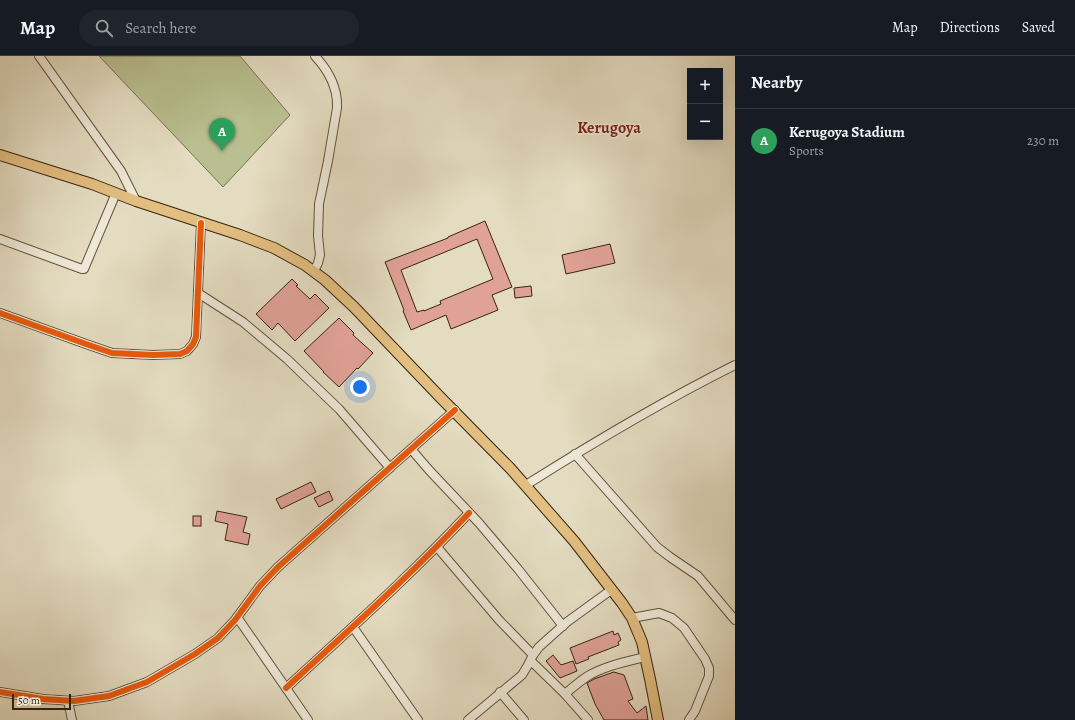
<!DOCTYPE html>
<meta charset="utf-8">
<style>
:root{--surface:#171b24;--page:#20242c;--text:#f1f3f6;--muted:#9ea1a6;--line:#363941;--accent:#2563eb}
body{margin:0;font-family:Alegreya,serif;background:var(--page);color:var(--text)}
.controls{position:absolute;right:12px;top:12px;display:grid;overflow:hidden;border-radius:0px;box-shadow:0 4px 16px #0002}
.controls button{width:36px;height:36px;display:grid;place-items:center;padding:0;border:0;border-bottom:1px solid var(--line);background:var(--surface);color:var(--text);font:20px sans-serif}
.scale{position:absolute;left:12px;bottom:10px;width:59px;box-sizing:border-box;padding-left:4px;border:2px solid #392310;border-top:0;font-size:11px;line-height:14px;white-space:nowrap;color:#392310;-webkit-text-stroke:3px #ede8d7;paint-order:stroke}
.you{position:absolute;left:360px;top:331px;width:14px;height:14px;margin:-10px;border:3px solid #fff;border-radius:50%;background:#1a73e8;box-shadow:0 0 0 6px #1a73e833}
.badge{display:grid;place-items:center;width:26px;height:26px;border-radius:50%;background:var(--accent);color:#fff;font-size:13px;font-weight:700}
.pin{position:absolute;translate:-50% -33px;filter:drop-shadow(0 1px 2px #0008)}
.pin::after{content:'';position:absolute;top:21px;width:14px;height:12px;background:inherit;clip-path:polygon(0 0,100% 0,50% 100%)}
.list{margin:0;padding:0;list-style:none}
h2{display:flex;justify-content:space-between;align-items:center;height:52px;margin:0;padding:0 16px;font-size:17px}
h2 small{font-size:13px;font-weight:400;color:var(--muted)}
.list li{display:grid;grid-template-columns:26px 1fr auto;gap:12px;align-items:center;box-sizing:border-box;height:64px;padding:0 16px;border-top:1px solid var(--line)}
.list b{display:block;font-size:15px;white-space:nowrap}
.list p{margin:0;font-size:13px;white-space:nowrap;color:var(--muted)}
.list em{font-size:13px;font-style:normal;color:var(--muted)}
.icon{flex:none;width:22px;height:22px;fill:none;stroke:currentColor;stroke-width:2;stroke-linecap:round;stroke-linejoin:round}
.map{position:relative;flex:none;width:735px;height:664px;overflow:hidden}
header{display:flex;align-items:center;gap:24px;box-sizing:border-box;height:56px;padding:0 20px;background:var(--surface);border-bottom:1px solid var(--line)}
header strong{font-size:19px}
nav{display:flex;gap:22px;margin-inline-start:auto;font-size:14px}
.search{width:280px;height:36px;background:var(--page);display:flex;align-items:center;gap:10px;box-sizing:border-box;padding:0 14px;border-radius:22px;color:var(--muted);font-size:15px}
main{display:flex}
aside{flex:1;background:var(--surface)}
.map>svg:first-child{display:block}
.green{fill:#b9bf90;stroke:#797150}
.building{fill:#e0a296;stroke:#392310;fill-rule:evenodd}
.lines{fill:none;stroke-linecap:round;stroke-linejoin:round}
.minor-casing{stroke:#64513c;stroke-width:10}
.major-casing{stroke:#392310;stroke-width:12}
.minor{stroke:#ede8d7;stroke-width:8}
.major{stroke:#e2be80;stroke-width:10}
.cycleway-casing{stroke:#ede8d7;stroke-width:8}
.cycleway{stroke:#e8590c;stroke-width:6}
.labels{text-anchor:middle;dominant-baseline:central;stroke-width:3;stroke-linejoin:round;paint-order:stroke}
.district-label{font-size:16px;font-weight:bold;fill:#7a1f14;stroke:#ede8d7}
</style>
<header>
<strong>Map</strong>
<div class="search"><svg class="icon" aria-label="search" viewBox="0 0 24 24"><circle cx="10" cy="10" r="6"/><path d="M15 15l6 6"/></svg>Search here</div>
<nav><a>Map</a><a>Directions</a><a>Saved</a></nav>
</header>
<main>
<div class="map">
<svg width="735" height="664" viewBox="0 0 735 664">
<rect width="100%" height="100%" fill="#e4dcc1"/>
<filter id="stains"><feTurbulence type="fractalNoise" baseFrequency=".005" numOctaves="4"/><feColorMatrix values="0 0 0 0 .2 0 0 0 0 .09 0 0 0 0 .02 0 0 0 .5 -.17"/></filter>
<radialGradient id="worn" r=".72"><stop offset=".6" stop-color="#630" stop-opacity="0"/><stop offset="1" stop-color="#630" stop-opacity=".3"/></radialGradient>
<polygon class="green" points="99,0 240,0 290,59 223,131"/>
<g class="building">
<path d="M485 165 512 231 492 239 498 254 451 273 446 259 411 274 403 255 404 254 385 206 448 182V181ZM477 183 493 223 440 245 441 248 424 255V254L417 256 401 214Z"/>
<polygon points="610,188 615,207 566,218 562,199"/>
<polygon points="292,223 298,229 296,230 310,243 315,238 329,252 295,285 278,267 272,274 256,258"/>
<polygon points="531,230 532,240 515,242 514,232"/>
<polygon points="339,262 354,277 353,279 373,297 358,313 357,312 339,331 323,316 324,316 304,295"/>
<polygon points="311,426 316,436 281,453 276,443"/>
<polygon points="329,435 333,444 319,451 314,442"/>
<polygon points="217,455 247,461 243,476 250,478 248,489 225,484 228,468 215,465"/>
<rect x="193" y="460" width="8" height="10"/>
<polygon points="613,575 614,579 618,577 621,584 618,586 619,589 588,601 589,603 576,608 570,592"/>
<polygon points="553,599 561,609 573,605 577,615 560,622 546,605"/>
<polygon points="614,616 624,619 633,643 628,645 637,657 646,650 648,664 604,664 595,648 587,627 594,623"/>
</g>
<g class="lines">
<defs>
<g id="minor">
<polyline points="39,0 121,115 136,145"/>
<polyline points="0,183 82,213 84,213 116,137"/>
<path d="M314 215 318 207 320 199 318 180 319 148 328 105 337 52C338 32 328 14 315 0"/>
<polyline points="198,237 243,266 287,303 339,353 390,412"/>
<polyline points="0,257 86,288 112,297 153,299 180,298 187,295 193,288 196,281 201,167"/>
<polyline points="411,393 429,414 479,467 518,513 563,570"/>
<polyline points="575,398 657,491 670,501 698,520 735,564"/>
<path d="M526 429C594 386 663 345 735 309"/>
<polyline points="437,491 499,564 533,599"/>
<polyline points="237,561 308,664"/>
<polyline points="632,562 659,557 672,562 684,572 705,603 709,612 709,620 695,655 689,664"/>
<polyline points="353,571 418,664"/>
<polyline points="531,605 565,638 588,664"/>
<path d="M286 632C348 575 411 519 469 457"/>
<polyline points="0,636 43,643 74,645 109,640 147,626 195,598 218,582 235,564 260,530 278,511 455,354"/>
<polyline points="500,636 524,664"/>
<path d="M565 638C572 632 580 625 588 620 605 610 625 606 645 601"/>
<polyline points="68,645 72,664"/>
<polyline points="468,664 522,619 528,609 533,599 539,591 567,566 611,534"/>
</g>
<polyline id="major" points="0,99 92,128 136,145 240,179 274,192 305,209 325,224 354,251 440,341 510,412 574,485 622,547 632,562 642,586 650,623 658,664"/>
</defs>
<use href="#minor" class="minor-casing"/>
<use href="#major" class="major-casing"/>
<use href="#minor" class="minor"/>
<use href="#major" class="major"/>
<defs>
<g id="cycleway">
<polyline points="0,257 86,288 112,297 153,299 180,298 187,295 193,288 196,281 201,167"/>
<path d="M286 632C348 575 411 519 469 457"/>
<polyline points="0,636 43,643 74,645 109,640 147,626 195,598 218,582 235,564 260,530 278,511 455,354"/>
</g>
</defs>
<use href="#cycleway" class="cycleway-casing"/>
<use href="#cycleway" class="cycleway"/>
</g>
<g class="labels">
<g class="district-label">
<text x="609" y="72">Kerugoya</text>
</g>
</g>
<rect width="100%" height="100%" filter="url(#stains)"/>
<rect width="100%" height="100%" fill="url(#worn)"/>
</svg>
<div class="controls">
<button>+</button>
<button>−</button>
</div>
<div class="scale">50 m</div>
<div class="you"></div>
<div class="pin badge" style="left:222px;top:95px;background:#2e9e5b">A</div>
</div>
<aside>
<h2>Nearby<small></small></h2>
<ul class="list">
<li><span class="badge" style="background:#2e9e5b">A</span><div><b>Kerugoya Stadium</b><p>Sports</p></div><em>230 m</em></li>
</ul>
</aside>
</main>
